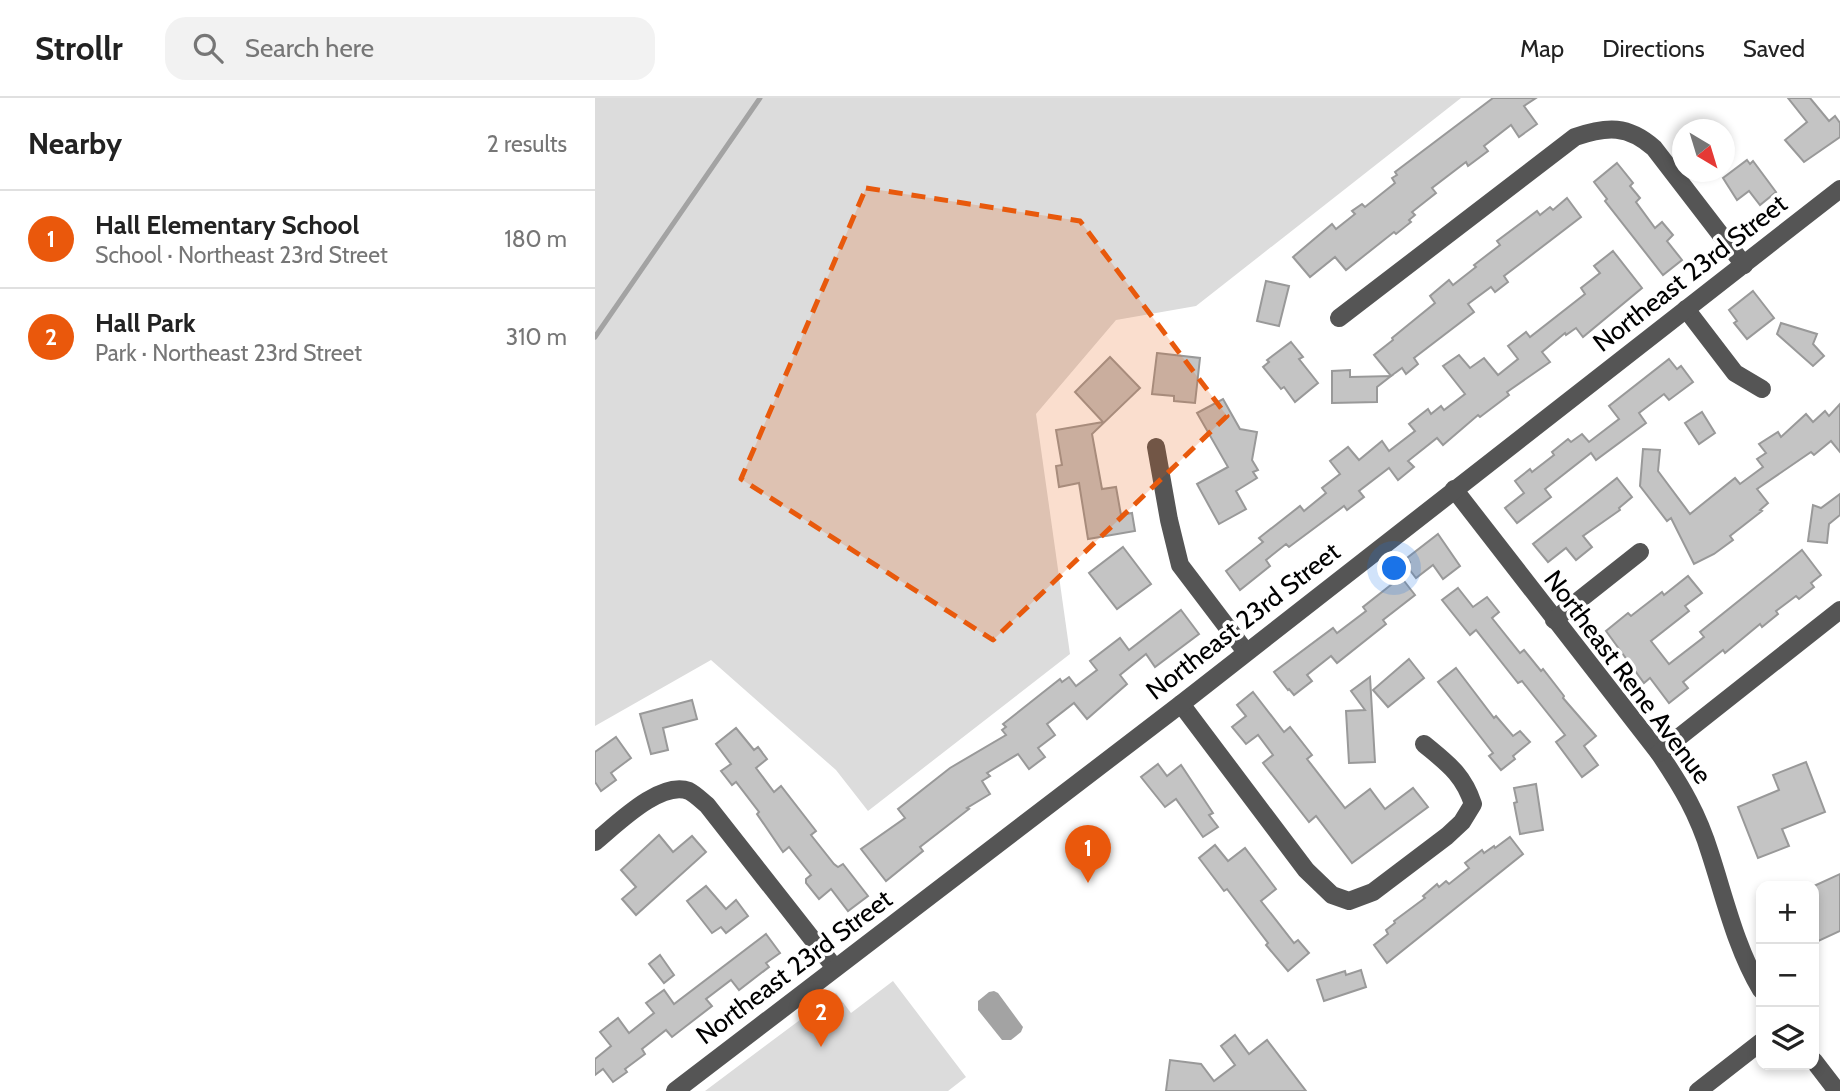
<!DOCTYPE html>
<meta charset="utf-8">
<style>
:root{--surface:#fff;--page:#f2f2f2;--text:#222;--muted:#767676;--line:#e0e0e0;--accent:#ea580c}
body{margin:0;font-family:Cabin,sans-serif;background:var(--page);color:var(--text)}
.controls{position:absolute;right:21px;bottom:21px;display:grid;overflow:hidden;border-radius:14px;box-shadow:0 4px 10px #0003}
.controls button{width:63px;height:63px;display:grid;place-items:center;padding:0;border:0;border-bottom:2px solid var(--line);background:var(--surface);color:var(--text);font:35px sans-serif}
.compass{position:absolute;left:1077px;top:21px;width:63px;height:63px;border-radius:50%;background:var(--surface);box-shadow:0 4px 10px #0003;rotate:142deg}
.you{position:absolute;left:800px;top:471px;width:24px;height:24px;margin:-18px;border:5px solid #fff;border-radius:50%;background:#1a73e8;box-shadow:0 0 0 10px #1a73e833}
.badge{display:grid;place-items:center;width:46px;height:46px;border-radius:50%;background:var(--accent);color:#fff;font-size:23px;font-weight:700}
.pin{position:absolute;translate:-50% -58px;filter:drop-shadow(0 2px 4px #0008)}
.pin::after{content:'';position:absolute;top:37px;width:24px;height:21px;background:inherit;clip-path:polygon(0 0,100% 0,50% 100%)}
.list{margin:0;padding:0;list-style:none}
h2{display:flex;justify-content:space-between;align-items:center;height:91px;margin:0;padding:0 28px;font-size:30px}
h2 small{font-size:23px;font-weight:400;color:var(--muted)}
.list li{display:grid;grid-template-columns:46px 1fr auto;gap:21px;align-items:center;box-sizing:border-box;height:98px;padding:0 28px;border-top:2px solid var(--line)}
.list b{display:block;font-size:26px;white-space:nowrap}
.list p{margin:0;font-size:23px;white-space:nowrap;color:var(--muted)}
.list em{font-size:23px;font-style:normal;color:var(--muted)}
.icon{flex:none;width:38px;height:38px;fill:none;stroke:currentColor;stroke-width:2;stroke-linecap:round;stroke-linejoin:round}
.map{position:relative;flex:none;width:1245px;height:993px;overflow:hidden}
header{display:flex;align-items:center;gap:42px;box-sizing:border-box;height:98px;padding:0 35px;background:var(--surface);border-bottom:2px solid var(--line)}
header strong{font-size:33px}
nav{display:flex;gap:38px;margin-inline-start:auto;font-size:24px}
.search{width:490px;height:63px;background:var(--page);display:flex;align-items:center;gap:18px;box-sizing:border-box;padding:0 24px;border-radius:21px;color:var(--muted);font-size:26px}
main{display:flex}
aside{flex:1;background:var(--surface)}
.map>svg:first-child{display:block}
.green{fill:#dcdcdc}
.water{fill:#a3a3a3}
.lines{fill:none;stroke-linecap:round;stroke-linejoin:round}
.stream{stroke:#a3a3a3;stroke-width:5}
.building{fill:#c4c4c4;stroke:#999;stroke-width:2}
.minor{stroke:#555;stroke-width:18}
.marked{fill:#e8590c;fill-opacity:0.2;stroke:#e8590c;stroke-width:5;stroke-dasharray:14 9;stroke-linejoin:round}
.labels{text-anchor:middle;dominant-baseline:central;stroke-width:7;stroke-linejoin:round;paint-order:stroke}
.street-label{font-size:26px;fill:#000;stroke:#fff}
</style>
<header>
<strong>Strollr</strong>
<div class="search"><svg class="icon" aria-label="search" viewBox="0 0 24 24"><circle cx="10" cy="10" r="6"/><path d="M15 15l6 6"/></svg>Search here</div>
<nav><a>Map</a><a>Directions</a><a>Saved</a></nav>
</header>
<main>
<aside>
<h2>Nearby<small>2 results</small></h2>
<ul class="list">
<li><span class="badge">1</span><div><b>Hall Elementary School</b><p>School · Northeast 23rd Street</p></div><em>180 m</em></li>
<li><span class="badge">2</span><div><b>Hall Park</b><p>Park · Northeast 23rd Street</p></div><em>310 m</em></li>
</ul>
</aside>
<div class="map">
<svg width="1245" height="993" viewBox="0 0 1245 993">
<rect width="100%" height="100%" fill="#fff"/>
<g class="green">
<polygon points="0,0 866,0 601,208 521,222 441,316 475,556 273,713 241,672 116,562 0,628"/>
<polygon points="298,883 371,979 353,993 110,993 241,895 256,915"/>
</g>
<polygon class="water" points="399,893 403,895 428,929 426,934 416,942 407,942 383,912 383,903 394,894"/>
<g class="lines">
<polyline class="stream" points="0,239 165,0"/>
</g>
<g class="building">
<polygon points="898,0 941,0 929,8 942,26 924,39 916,27 889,48 893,53 873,68 871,64 837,90 841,95 817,114 820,117 814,122 816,124 801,136 799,134 751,172 740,159 715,179 698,159 737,126 741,131 760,116 757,113 767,106 770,109 800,85 797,80 802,77 800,74"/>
<polygon points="1193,0 1215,0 1234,23 1240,18 1245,25 1245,39 1209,64 1190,42 1212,24"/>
<polygon points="1152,62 1155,66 1158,63 1181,94 1165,107 1154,93 1142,102 1128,80"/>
<polygon points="1022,65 1038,85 1035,88 1045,100 1041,104 1060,130 1067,124 1078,137 1072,143 1087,162 1068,177 1010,103 1012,101 999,84"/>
<polygon points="972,100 986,119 909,178 913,184 900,194 896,189 873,206 879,214 819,260 823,266 811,276 807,270 796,278 779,257 798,242 797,240 840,205 835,198 854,182 858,187 881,169 879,167 905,147 902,143 942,113 945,117 955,109 958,112"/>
<polygon points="1018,153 1047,190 988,239 981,230 971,237 970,235 947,254 955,264 912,294 914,297 885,319 883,317 848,347 842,340 813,363 819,369 803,382 794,370 764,393 769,399 752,412 749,408 694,449 691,446 671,462 675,468 645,492 631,473 668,444 664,440 705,408 709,413 731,395 727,390 745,376 735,363 753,349 764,362 787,343 794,353 820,333 814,326 833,311 836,316 846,308 849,312 870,296 848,268 864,257 875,270 889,260 903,277 923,261 913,248 931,234 935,239 990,196 986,190 1005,175 999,168"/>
<polygon points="671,183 694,188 684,228 662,223"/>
<polygon points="1158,193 1179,220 1152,241 1139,225 1142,223 1134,212"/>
<polygon points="1186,225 1222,236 1218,246 1229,258 1218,268 1182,236"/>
<polygon points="696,244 708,259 704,261 723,285 700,304 689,289 686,291 668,269 674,264 672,262"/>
<polygon points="562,255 605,260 600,305 579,303 579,298 557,296"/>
<polygon points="515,259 545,290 497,336 507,391 521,389 526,417 537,415 540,433 493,441 484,385 464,389 461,368 467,367 461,332 508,324 480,294"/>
<polygon points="1074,261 1082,271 1086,268 1098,284 1074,302 1069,296 1044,315 1051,325 1001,362 996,355 950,391 956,399 922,425 910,410 929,395 920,383 935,371 937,374 959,357 957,354 973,341 976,344 987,336 994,344 1024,321 1014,308"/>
<polygon points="755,272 755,279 796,278 782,289 782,304 737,305 737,273"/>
<polygon points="628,301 645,331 662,334 657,362 663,372 658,374 662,380 641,393 651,411 624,426 602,386 633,369 602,315"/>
<polygon points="1245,306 1245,354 1236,343 1219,357 1216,354 1162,391 1173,405 1165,412 1167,413 1135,438 1138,442 1119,456 1099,466 1076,420 1072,423 1045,388 1048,351 1065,352 1063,373 1095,416 1140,380 1145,386 1168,369 1162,361 1171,355 1164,346 1183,334 1186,339 1211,316 1218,324 1230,313 1234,318"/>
<polygon points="1107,314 1120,335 1104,346 1090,325"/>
<polygon points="1022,380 1037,399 1024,410 1025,412 988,438 997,449 981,462 971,450 953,464 938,446"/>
<polygon points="1245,396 1245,417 1234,426 1232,445 1213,443 1218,407 1226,410"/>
<polygon points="843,436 865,468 848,481 838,467 821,480 811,467 815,464 812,460"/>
<polygon points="528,449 556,486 522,511 494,475"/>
<polygon points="1207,452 1226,477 1216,485 1219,489 1204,501 1201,498 1181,513 1183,516 1167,529 1165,526 1130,555 1128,552 1088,584 1093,590 1074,605 1055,580 1049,585 1011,533 1033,515 1036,518 1067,494 1069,497 1093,478 1107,495 1090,508 1094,513 1056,543 1074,566 1109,539 1105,534"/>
<polygon points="806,479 820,497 788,522 791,526 742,565 736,558 712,577 717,583 699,597 694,591 693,592 679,574 738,530 742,535 771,513 768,509"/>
<polygon points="863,490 878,509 892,499 904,514 897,520 925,555 929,552 946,573 948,571 969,598 968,600 1001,638 989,648 1003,667 987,679 961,644 970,637 927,583 923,585 881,532 875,537 847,502"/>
<polygon points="586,512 604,536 560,569 551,556 525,577 532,586 492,621 479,605 452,626 460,637 443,650 450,659 434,671 423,656 392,675 395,678 387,683 395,696 372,710 374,711 325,749 328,753 291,783 266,751 310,720 303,711 355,670 411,637 407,632 411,629 408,626 465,581 467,584 474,579 481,588 502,572 495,563 525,540 534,552"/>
<polygon points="814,561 829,580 793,609 778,592"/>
<polygon points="861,570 899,620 901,618 918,638 925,633 935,644 918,658 920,661 906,672 894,658 898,655 843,584"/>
<polygon points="775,579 780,664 754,665 751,613 770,612 756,593"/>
<polygon points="658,594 689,634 695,629 717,657 712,661 750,710 775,691 790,711 818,690 833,709 757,765 721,718 714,724 668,665 678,657 663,637 651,646 637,629 651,618 642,607"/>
<polygon points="97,602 102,621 68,630 73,652 56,656 45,616"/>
<polygon points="141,630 159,652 163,649 172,661 161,670 179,694 186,688 221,733 216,737 239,766 243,769 248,766 273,798 253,813 236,791 224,801 211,785 211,781 216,777 194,749 188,754 162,716 164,714 141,684 137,687 126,673 136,666 121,646"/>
<polygon points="21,639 36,660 16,675 21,682 6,693 0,684 0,654"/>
<polygon points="1211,664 1230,714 1187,731 1194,748 1163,760 1143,709 1184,692 1178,677"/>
<polygon points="563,666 572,678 586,667 618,715 614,717 623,729 608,739 581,701 570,709 546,679"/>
<polygon points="941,686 948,732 925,736 919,705 922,704 919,690"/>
<polygon points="64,737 78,754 97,738 111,754 41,817 27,801 41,789 26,772"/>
<polygon points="915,739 928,756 792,865 779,847 793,836 791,832 800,825 799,823 830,800 828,798 842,786 844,789 851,783 854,786 874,770 870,765 887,752 889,755 899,748 900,750"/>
<polygon points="620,747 633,763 650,750 681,791 666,803 699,845 703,842 714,855 693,873 671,847 673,845 632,791 629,793 604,760"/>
<polygon points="1245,776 1245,833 1219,845 1219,788"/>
<polygon points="111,788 131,811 141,802 153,818 131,835 126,829 117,835 92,803"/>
<polygon points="171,836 185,855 171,865 174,869 144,892 136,882 111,901 117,908 77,939 71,932 47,951 50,956 30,971 32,974 18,984 8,971 0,977 0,961 16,948 5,934 23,920 34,935 59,915 51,905 69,892 79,906"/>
<polygon points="65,857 79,877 69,885 54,866"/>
<polygon points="766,872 771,889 729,903 722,882 750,873 751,877"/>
<polygon points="640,937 654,956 672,942 711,993 571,993 575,962 606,966 619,983 640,967 626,948"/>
</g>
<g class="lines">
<g class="minor">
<polyline points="1091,211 1140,275 1167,291"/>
<path d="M744 220 980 39C1012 28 1033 27 1059 50L1149 167"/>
<polyline points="561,349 574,422 585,467 651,554"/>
<path d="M859 391 1064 655C1087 689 1103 716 1115 755 1130 801 1141 850 1166 892"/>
<polyline points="959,522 1045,454"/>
<path d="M586 606 711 772 737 797 754 803 778 794 852 738 867 724 878 706C868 676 853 666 829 646"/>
<polyline points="1064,655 1245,512"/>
<path d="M0 744C21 727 65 682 94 693 100 696 107 703 112 707L240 870"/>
<polyline points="1219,963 1242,993"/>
<polyline points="80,993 586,606 1245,91"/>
<polyline points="1103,993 1166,944"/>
</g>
</g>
<path class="marked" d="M271 90 485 123 632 318 398 542 146 381Z"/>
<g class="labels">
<g class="street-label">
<text transform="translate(1095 175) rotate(-38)">Northeast 23rd Street</text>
<text transform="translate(648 523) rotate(-38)">Northeast 23rd Street</text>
<text transform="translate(1033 579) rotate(53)">Northeast Rene Avenue</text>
<text transform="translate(199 869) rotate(-37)">Northeast 23rd Street</text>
</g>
</g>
</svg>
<div class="controls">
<button>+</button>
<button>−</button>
<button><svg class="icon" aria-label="layers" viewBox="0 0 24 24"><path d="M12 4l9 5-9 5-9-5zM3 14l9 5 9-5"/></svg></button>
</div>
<svg class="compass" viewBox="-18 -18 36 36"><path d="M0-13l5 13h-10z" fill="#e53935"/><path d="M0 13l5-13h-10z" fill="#767676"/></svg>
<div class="you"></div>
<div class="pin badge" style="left:493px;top:785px">1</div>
<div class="pin badge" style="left:226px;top:949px">2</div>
</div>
</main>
